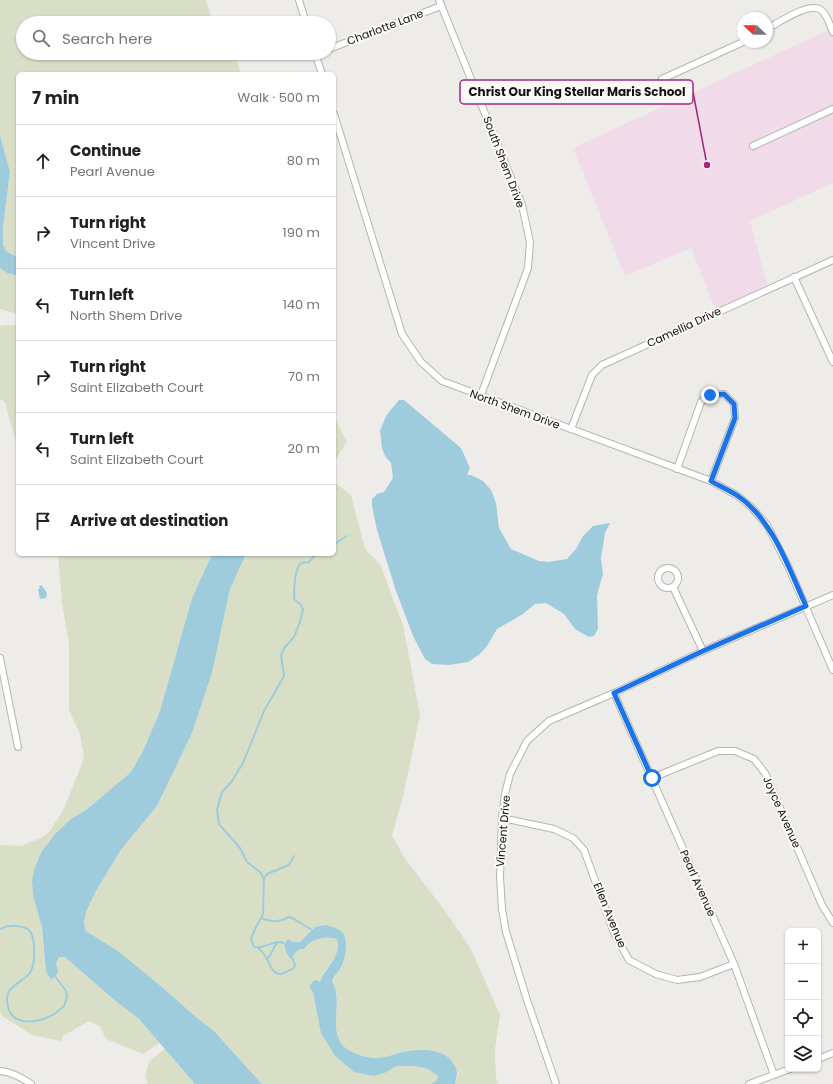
<!DOCTYPE html>
<meta charset="utf-8">
<style>
:root{--surface:#fff;--page:#f6f6f6;--text:#202124;--muted:#757577;--line:#e0e0e0}
body{margin:0;font-family:Poppins,sans-serif;background:var(--page);color:var(--text)}
.controls{position:absolute;right:12px;bottom:12px;display:grid;overflow:hidden;border-radius:6px;box-shadow:0 1px 3px #0004}
.controls button{width:36px;height:36px;display:grid;place-items:center;padding:0;border:0;border-bottom:1px solid var(--line);background:var(--surface);color:var(--text);font:20px sans-serif}
.compass{position:absolute;left:737px;top:12px;width:36px;height:36px;border-radius:50%;background:var(--surface);box-shadow:0 1px 3px #0004;rotate:292deg}
.stop{position:absolute;width:12px;height:12px;margin:-9px;border:3px solid #1a73e8;border-radius:50%;background:#fff}
.stop.end{background:#1a73e8;border-color:#fff;box-shadow:0 1px 4px #0008}
.list{margin:0;padding:0;list-style:none}
h2{display:flex;justify-content:space-between;align-items:center;height:52px;margin:0;padding:0 16px;font-size:17px}
h2 small{font-size:13px;font-weight:400;color:var(--muted)}
.list li{display:grid;grid-template-columns:26px 1fr auto;gap:12px;align-items:center;box-sizing:border-box;height:72px;padding:0 16px;border-top:1px solid var(--line)}
.list b{display:block;font-size:15px;white-space:nowrap}
.list p{margin:0;font-size:13px;white-space:nowrap;color:var(--muted)}
.list em{font-size:13px;font-style:normal;color:var(--muted)}
.icon{flex:none;width:22px;height:22px;fill:none;stroke:currentColor;stroke-width:2;stroke-linecap:round;stroke-linejoin:round}
.map{position:relative;flex:none;width:833px;height:1084px;overflow:hidden}
.search{position:absolute;background:var(--surface);box-shadow:0 1px 3px #0004;left:16px;top:16px;width:320px;height:44px;display:flex;align-items:center;gap:10px;box-sizing:border-box;padding:0 14px;border-radius:22px;color:var(--muted);font-size:15px}
.panel{position:absolute;background:var(--surface);box-shadow:0 1px 3px #0004;left:16px;top:72px;width:320px;height:484px;border-radius:6px}
.map>svg:first-child{display:block}
.education{fill:#f1dbe9}
.green{fill:#d9dfc7}
.water{fill:#9eccdd}
.lines{fill:none;stroke-linecap:round;stroke-linejoin:round}
.stream{stroke:#9eccdd;stroke-width:2}
.minor-casing{stroke:#b6b4b1;stroke-width:8}
.minor{stroke:#fff;stroke-width:6}
.route{stroke:#1a73e8;stroke-width:5}
.labels{text-anchor:middle;dominant-baseline:central;stroke-width:4;stroke-linejoin:round;paint-order:stroke}
.street-label{font-size:11px;fill:#121110;stroke:#fbf9f6}
.leader{fill:none;stroke:#9f277f;stroke-width:1.5}
.callout-dot{fill:#9f277f;stroke:#fbf9f6;stroke-width:1.5}
.callout{fill:#fbf9f6;stroke:#9f277f;stroke-width:1.5}
.callout-label{font-size:12px;text-anchor:middle;font-weight:bold;fill:#121110}
</style>
<div class="map">
<svg width="833" height="1084" viewBox="0 0 833 1084">
<rect width="100%" height="100%" fill="#eeece9"/>
<polygon class="education" points="833,28 833,183 750,221 768,287 716,311 691,248 625,276 573,148"/>
<g class="green">
<polygon points="0,0 206,0 213,23 23,23 23,53 235,53 241,74 18,74 18,257 7,252 3,245 3,227 10,172 0,135"/>
<polygon points="0,268 7,273 18,276 18,314 0,309"/>
<polygon points="7,325 18,326 18,450 5,402 0,399 0,326"/>
<polygon points="334,417 347,442 334,462"/>
<path d="M334 482 351 495 365 549 380 564 403 625 420 715 403 797 392 836 404 857 445 911 470 947 500 1015 495 1049 496 1078 499 1084H455L458 1073C446 1068 433 1063 421 1058 416 1056 411 1053 406 1052 400 1051 392 1056 386 1057 371 1060 346 1054 339 1040 330 1023 344 1001 332 981L342 966 345 942 315 927 300 942H294L288 939C281 947 286 951 290 959L298 950 304 949C312 938 324 936 337 939L339 946 336 956 326 969 320 982 309 987 313 992 317 1008 335 1056 387 1072 396 1066H415L429 1069 438 1076 437 1080 431 1084H262L214 1031 196 1017 162 987 118 951 86 931 84 923 86 912 96 891 120 851 157 806 192 733 212 673 230 589 245 555 246 554H334Z"/>
<polygon points="58,554 212,554 192,598 160,711 143,751 131,772 86,810 71,819 55,834 42,851 35,867 46,971 56,964 60,956 65,957 113,999 139,1019 195,1084 148,1084 145,1077 149,1061 165,1049 160,1043 143,1054 106,1039 100,1026 89,1021 63,1036 61,1041 32,1035 2,1016 0,1012 0,845 21,846 41,838 49,832 63,811 84,758 80,734 69,710 69,644 62,603"/>
</g>
<g class="water">
<polygon points="0,135 10,172 3,227 3,245 7,252 18,257 18,276 7,273 0,268"/>
<polygon points="399,400 404,400 461,448 470,468 467,475 471,475 483,481 491,490 496,503 499,528 511,549 539,561 548,562 567,559 576,549 583,536 593,526 610,523 605,533 601,558 603,574 597,595 598,629 594,636 589,637 575,629 564,614 546,603 535,604 523,614 497,629 487,646 480,654 468,662 449,665 432,664 425,659 413,636 395,588 377,530 372,506 372,499 377,494 384,492 393,478 391,463 385,456 382,448 380,431 386,416"/>
<polygon points="212,554 246,554 230,589 212,673 192,733 157,806 120,851 96,891 86,912 84,923 86,931 118,951 162,987 196,1017 214,1031 262,1084 195,1084 139,1019 113,999 65,957 59,957 56,964 58,973 51,980 46,971 42,928 33,895 32,880 35,867 42,851 55,834 71,819 86,810 131,772 143,751 160,711 192,598"/>
<path d="M42 585C43 590 49 590 46 598L40 599 38 589 40 588 39 586Z"/>
<path d="M326 925C332 927 339 928 343 933 348 940 346 957 342 965 340 971 334 975 332 981 345 1002 325 1033 347 1049 354 1054 368 1058 376 1058 386 1058 394 1054 403 1052 417 1049 439 1048 450 1059 458 1069 458 1072 455 1084H431L437 1080 438 1076 428 1069 415 1066H396L387 1072 374 1076 354 1072 335 1056 321 1033 313 992 309 987 313 981 316 980 320 982C326 966 342 956 337 939 325 936 312 938 304 949L298 950 290 959C286 951 281 947 288 939L294 942H300L315 927Z"/>
</g>
<g class="lines">
<g class="stream">
<polyline points="334,544 347,536"/>
<polyline points="264,879 267,874 289,865 294,856"/>
<path d="M261 918C272 922 278 923 289 917L294 919 312 930"/>
<path d="M0 929C6 926 14 925 21 927 24 927 27 928 29 930 36 938 36 966 29 974 22 983 6 985 7 1001 9 1029 41 1024 57 1012 59 1010 62 1008 64 1006 65 1003 66 1000 67 997L66 991 55 976"/>
<path d="M284 943C272 939 265 950 254 947L251 939 256 927 263 914 264 879 261 873 247 862 240 848 219 824 217 810 222 792 232 781 243 763 264 711 284 676 281 655 285 647 294 637 300 622 303 609 300 604 294 599C294 590 294 571 300 564 303 562 306 562 309 562L316 554"/>
<path d="M258 948C260 950 262 951 263 953 269 959 271 975 281 974 286 973 288 970 293 969L295 965 292 957"/>
<path d="M267 959C272 954 273 947 278 942"/>
</g>
<defs>
<g id="minor">
<polyline points="299,0 306,23"/>
<polyline points="439,0 522,205 530,242 528,268 481,395"/>
<path d="M767 29C778 23 810 1 821 10 827 14 830 26 833 32"/>
<polyline points="329,49 441,6"/>
<polyline points="315,53 322,74"/>
<polyline points="662,79 743,42"/>
<polyline points="334,114 402,334 421,362 442,381 711,481 738,496 752,508 767,525 788,566 833,670"/>
<polyline points="753,146 833,109"/>
<polyline points="794,277 833,362"/>
<polyline points="571,429 592,375 602,365 833,260"/>
<polyline points="677,469 701,402 710,395 724,394 734,404 735,418 711,481"/>
<circle cx="668" cy="578" r="10"/>
<polyline points="673,587 703,651"/>
<polyline points="0,658 18,747"/>
<polyline points="614,693 734,964 774,1075"/>
<polyline points="652,778 718,751 735,751 754,759 765,773 822,905 833,923"/>
<polyline points="502,818 554,829 573,838 584,850 614,933 629,960 656,974 677,980 700,977 734,964"/>
<polyline points="818,1059 833,1053"/>
<path d="M0 1071C12 1072 21 1077 31 1084"/>
<polyline points="556,1084 527,1000 506,932 502,909 500,877 502,818 505,794 510,774 527,741 549,721 614,693 703,651 833,595"/>
<polyline points="749,1084 790,1069"/>
</g>
</defs>
<use href="#minor" class="minor-casing"/>
<use href="#minor" class="minor"/>
</g>
<g class="lines">
<path class="route" d="M652 778 614 693 703 651 806 606C789 569 773 520 738 496 729 490 719 486 711 481L735 418 734 404 724 394 710 395"/>
</g>
<g class="labels">
<g class="street-label">
<text transform="translate(385 27) rotate(-21)">Charlotte Lane</text>
<text transform="translate(504 162) rotate(69)">South Shem Drive</text>
<text transform="translate(684 327) rotate(-25)">Camellia Drive</text>
<text transform="translate(515 409) rotate(20)">North Shem Drive</text>
<text transform="translate(782 812) rotate(66)">Joyce Avenue</text>
<text transform="translate(503 831) rotate(-85)">Vincent Drive</text>
<text transform="translate(698 883) rotate(66)">Pearl Avenue</text>
<text transform="translate(610 915) rotate(68)">Ellen Avenue</text>
</g>
</g>
<path class="leader" d="M707 165L693 92"/>
<circle class="callout-dot" cx="707" cy="165" r="4"/>
<rect class="callout" x="460" y="80" width="233" height="24" rx="4"/>
<g class="callout-label">
<text x="577" y="96">Christ Our King Stellar Maris School</text>
</g>
</svg>
<div class="controls">
<button>+</button>
<button>−</button>
<button><svg class="icon" aria-label="locate" viewBox="0 0 24 24"><circle cx="12" cy="12" r="6"/><path d="M12 2v4M12 18v4M2 12h4M18 12h4"/></svg></button>
<button><svg class="icon" aria-label="layers" viewBox="0 0 24 24"><path d="M12 4l9 5-9 5-9-5zM3 14l9 5 9-5"/></svg></button>
</div>
<svg class="compass" viewBox="-18 -18 36 36"><path d="M0-13l5 13h-10z" fill="#e53935"/><path d="M0 13l5-13h-10z" fill="#757577"/></svg>
<div class="stop" style="left:652px;top:778px"></div>
<div class="stop end" style="left:710px;top:395px"></div>
<div class="search"><svg class="icon" aria-label="search" viewBox="0 0 24 24"><circle cx="10" cy="10" r="6"/><path d="M15 15l6 6"/></svg>Search here</div>
<section class="panel">
<h2>7 min<small>Walk · 500 m</small></h2>
<ul class="list">
<li><svg class="icon" aria-label="ahead" viewBox="0 0 24 24"><path d="M12 20V5M6 11l6-6 6 6"/></svg><div><b>Continue</b><p>Pearl Avenue</p></div><em>80 m</em></li>
<li><svg class="icon" aria-label="right" viewBox="0 0 24 24"><path d="M7 20v-9h11M14 6l5 5-5 5"/></svg><div><b>Turn right</b><p>Vincent Drive</p></div><em>190 m</em></li>
<li><svg class="icon" aria-label="left" viewBox="0 0 24 24"><path d="M17 20v-9H6M10 6l-5 5 5 5"/></svg><div><b>Turn left</b><p>North Shem Drive</p></div><em>140 m</em></li>
<li><svg class="icon" aria-label="right" viewBox="0 0 24 24"><path d="M7 20v-9h11M14 6l5 5-5 5"/></svg><div><b>Turn right</b><p>Saint Elizabeth Court</p></div><em>70 m</em></li>
<li><svg class="icon" aria-label="left" viewBox="0 0 24 24"><path d="M17 20v-9H6M10 6l-5 5 5 5"/></svg><div><b>Turn left</b><p>Saint Elizabeth Court</p></div><em>20 m</em></li>
<li><svg class="icon" aria-label="arrive" viewBox="0 0 24 24"><path d="M6 21V4h12l-3 4 3 4H6"/></svg><div><b>Arrive at destination</b></div></li>
</ul>
</section>
</div>
